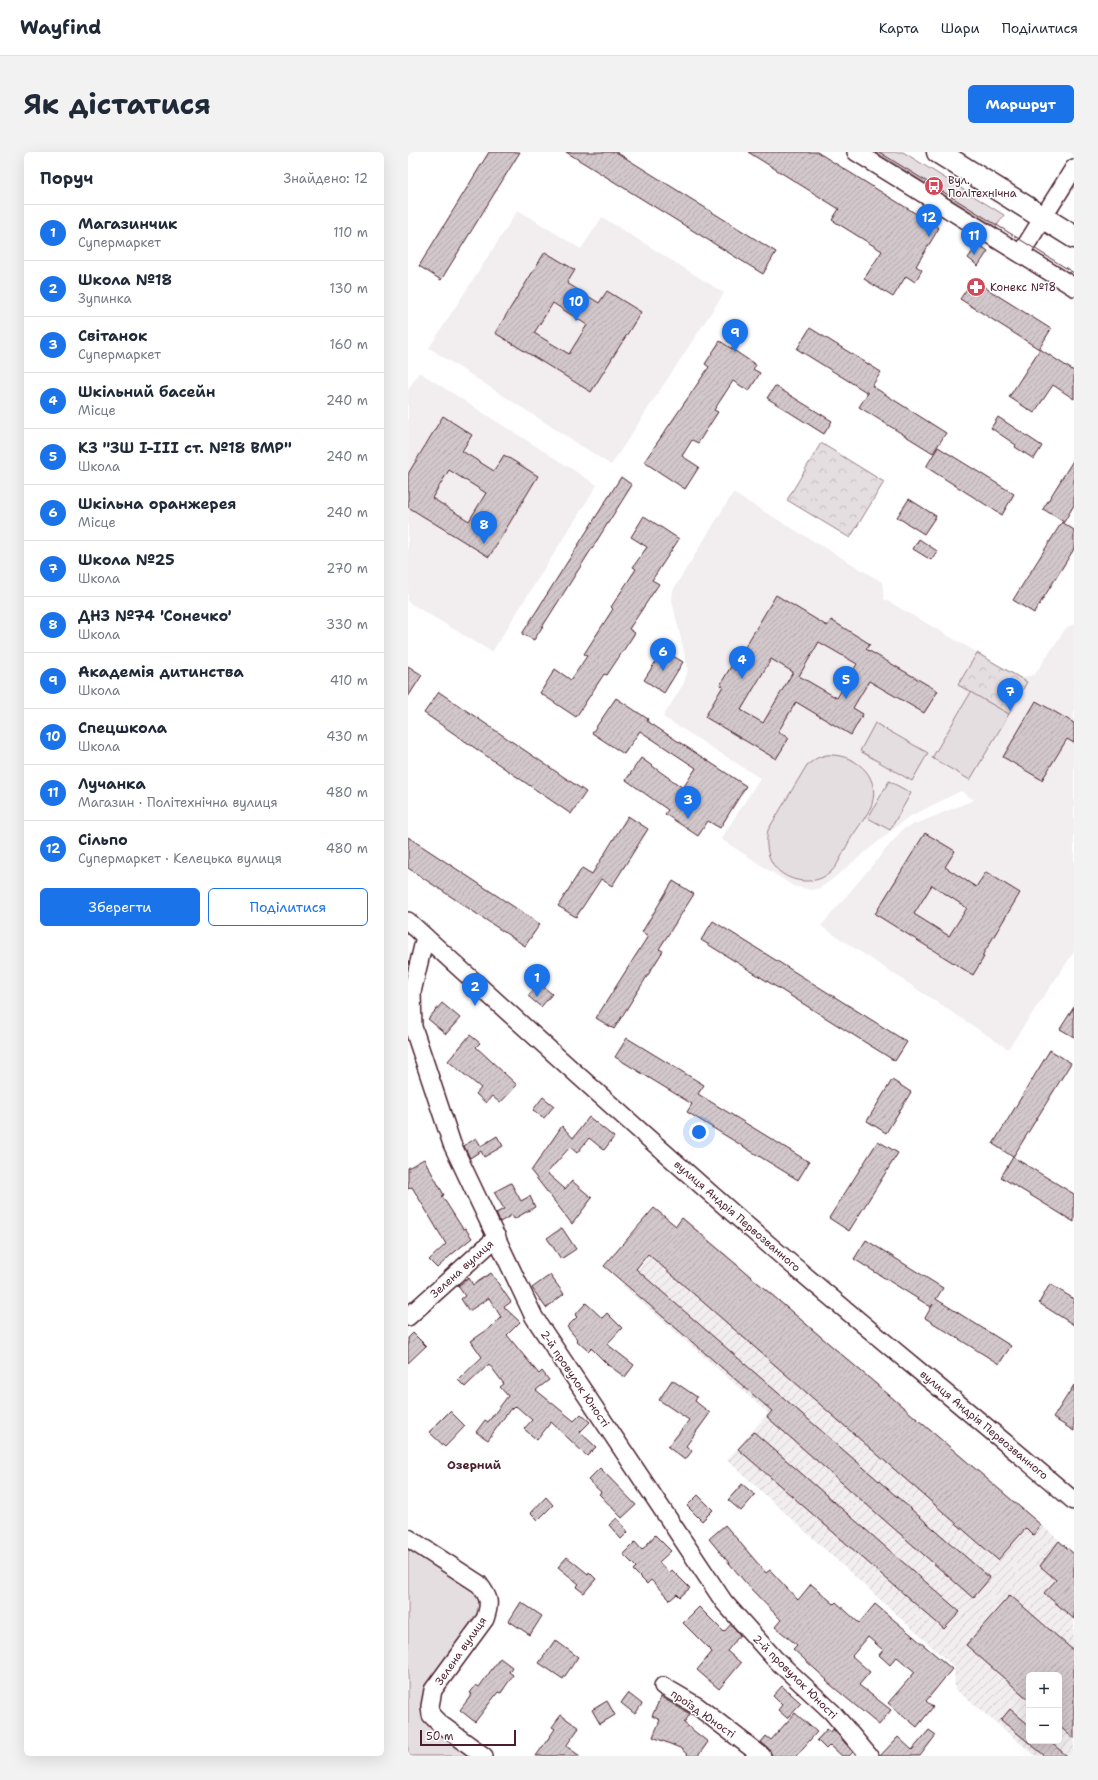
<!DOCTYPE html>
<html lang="uk">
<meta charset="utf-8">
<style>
:root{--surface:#fff;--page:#f2f2f3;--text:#1f2937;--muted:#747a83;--line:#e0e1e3;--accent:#1a73e8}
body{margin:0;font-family:"Shantell Sans",sans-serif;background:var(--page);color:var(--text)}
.controls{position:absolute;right:12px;bottom:12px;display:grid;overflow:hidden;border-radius:6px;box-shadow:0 4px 16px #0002}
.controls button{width:36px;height:36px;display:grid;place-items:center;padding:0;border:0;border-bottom:1px solid var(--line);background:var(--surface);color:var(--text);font:20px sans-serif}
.scale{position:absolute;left:12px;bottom:10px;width:96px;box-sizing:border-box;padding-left:4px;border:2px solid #4a1f2b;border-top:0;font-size:11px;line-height:14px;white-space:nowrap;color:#4a1f2b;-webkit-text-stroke:3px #fff;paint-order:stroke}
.you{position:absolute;left:291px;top:980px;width:14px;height:14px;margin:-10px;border:3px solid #fff;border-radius:50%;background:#1a73e8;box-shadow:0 0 0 6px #1a73e833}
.badge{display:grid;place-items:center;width:26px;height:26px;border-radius:50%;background:var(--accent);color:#fff;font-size:13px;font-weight:700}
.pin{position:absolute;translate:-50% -33px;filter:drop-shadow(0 1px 2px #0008)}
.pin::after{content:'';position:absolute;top:21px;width:14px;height:12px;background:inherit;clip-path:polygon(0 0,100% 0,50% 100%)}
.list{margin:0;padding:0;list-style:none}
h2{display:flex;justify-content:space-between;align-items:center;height:52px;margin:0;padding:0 16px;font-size:17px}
h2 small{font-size:13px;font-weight:400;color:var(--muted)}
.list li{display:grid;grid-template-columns:26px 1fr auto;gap:12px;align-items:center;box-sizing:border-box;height:56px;padding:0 16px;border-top:1px solid var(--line)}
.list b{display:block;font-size:15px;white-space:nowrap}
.list p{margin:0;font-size:13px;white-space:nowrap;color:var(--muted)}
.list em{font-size:13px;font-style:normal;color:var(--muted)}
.actions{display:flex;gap:8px;padding:12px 16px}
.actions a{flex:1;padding:9px 0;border:1px solid var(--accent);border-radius:6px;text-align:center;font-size:14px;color:var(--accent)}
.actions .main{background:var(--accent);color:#fff}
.map{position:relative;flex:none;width:666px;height:1604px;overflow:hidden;border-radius:6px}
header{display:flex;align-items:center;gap:24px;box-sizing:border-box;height:56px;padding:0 20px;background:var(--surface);border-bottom:1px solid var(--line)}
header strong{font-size:19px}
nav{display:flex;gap:22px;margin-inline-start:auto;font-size:14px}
.intro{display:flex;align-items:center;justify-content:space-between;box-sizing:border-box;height:96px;padding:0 24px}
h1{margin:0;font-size:28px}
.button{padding:10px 18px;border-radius:6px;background:var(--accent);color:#fff;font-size:14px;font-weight:700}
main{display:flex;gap:24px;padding:0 24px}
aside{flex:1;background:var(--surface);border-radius:6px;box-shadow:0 4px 16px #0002}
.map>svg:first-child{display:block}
.built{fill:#f2eeef}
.industrial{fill:url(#industrial-furrows);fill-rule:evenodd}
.grass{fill:#e5dee0;stroke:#987e86}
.park{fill:url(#park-crowns);stroke:#987e86}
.building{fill:url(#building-hatch);stroke:#4a1f2b;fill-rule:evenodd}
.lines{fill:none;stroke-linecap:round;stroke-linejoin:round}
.minor-casing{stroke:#4a1f2b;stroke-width:20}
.major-casing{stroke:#4a1f2b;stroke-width:25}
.minor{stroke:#fff;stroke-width:17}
.major{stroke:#fff;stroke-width:22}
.tram{stroke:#4a1f2b;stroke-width:1}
.labels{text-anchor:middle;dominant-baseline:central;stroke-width:3;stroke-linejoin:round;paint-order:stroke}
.poi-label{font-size:11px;fill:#4a1f2b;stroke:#fff;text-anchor:start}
.street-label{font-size:11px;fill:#4a1f2b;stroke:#fff}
.neighbourhood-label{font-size:12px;font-weight:bold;fill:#4a1f2b;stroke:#fff}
</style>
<header>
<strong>Wayfind</strong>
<nav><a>Карта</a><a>Шари</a><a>Поділитися</a></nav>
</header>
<div class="intro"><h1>Як дістатися</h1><a class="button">Маршрут</a></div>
<main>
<aside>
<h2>Поруч<small>Знайдено: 12</small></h2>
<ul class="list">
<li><span class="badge">1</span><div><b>Магазинчик</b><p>Супермаркет</p></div><em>110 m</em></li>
<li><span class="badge">2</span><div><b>Школа №18</b><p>Зупинка</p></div><em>130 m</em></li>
<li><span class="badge">3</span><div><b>Світанок</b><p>Супермаркет</p></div><em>160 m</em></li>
<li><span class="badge">4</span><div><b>Шкільний басейн</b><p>Місце</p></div><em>240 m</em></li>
<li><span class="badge">5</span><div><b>КЗ &quot;ЗШ І-ІІІ ст. №18 ВМР&quot;</b><p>Школа</p></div><em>240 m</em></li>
<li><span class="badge">6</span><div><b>Шкільна оранжерея</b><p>Місце</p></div><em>240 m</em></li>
<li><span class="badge">7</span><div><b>Школа №25</b><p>Школа</p></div><em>270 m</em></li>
<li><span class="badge">8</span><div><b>ДНЗ №74 'Сонечко'</b><p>Школа</p></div><em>330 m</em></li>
<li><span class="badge">9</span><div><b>Академія дитинства</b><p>Школа</p></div><em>410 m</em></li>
<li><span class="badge">10</span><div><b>Спецшкола</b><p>Школа</p></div><em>430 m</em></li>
<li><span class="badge">11</span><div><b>Лучанка</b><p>Магазин · Політехнічна вулиця</p></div><em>480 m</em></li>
<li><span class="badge">12</span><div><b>Сільпо</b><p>Супермаркет · Келецька вулиця</p></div><em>480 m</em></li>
</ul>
<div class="actions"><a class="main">Зберегти</a><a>Поділитися</a></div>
</aside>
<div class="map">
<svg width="666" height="1604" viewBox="0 0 666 1604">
<defs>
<pattern id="industrial-furrows" width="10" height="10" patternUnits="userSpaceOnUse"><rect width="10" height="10" fill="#f2eeef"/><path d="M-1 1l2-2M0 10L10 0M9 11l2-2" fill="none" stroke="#d1cccd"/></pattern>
<pattern id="park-crowns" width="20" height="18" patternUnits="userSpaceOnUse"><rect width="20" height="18" fill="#e5dee0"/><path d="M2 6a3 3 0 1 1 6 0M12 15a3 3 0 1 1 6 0" fill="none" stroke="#c6bec0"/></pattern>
<pattern id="building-hatch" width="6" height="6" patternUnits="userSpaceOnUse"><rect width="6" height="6" fill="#d2c7cb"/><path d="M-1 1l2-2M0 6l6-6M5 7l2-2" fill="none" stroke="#b6aaae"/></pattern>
</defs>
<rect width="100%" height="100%" fill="#fff"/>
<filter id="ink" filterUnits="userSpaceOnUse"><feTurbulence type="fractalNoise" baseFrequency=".025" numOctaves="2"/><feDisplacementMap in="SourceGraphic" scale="8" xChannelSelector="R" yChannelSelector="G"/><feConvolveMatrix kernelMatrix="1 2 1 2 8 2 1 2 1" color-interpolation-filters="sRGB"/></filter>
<g filter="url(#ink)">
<g class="built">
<polygon points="110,58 173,97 194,65 316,141 203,313 21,196"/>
<polygon points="11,220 189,333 84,500 0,450 0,238"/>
<polygon points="325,341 474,430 476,447 614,526 627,522 658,476 666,472 666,800 600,897 413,774 495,677 566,648 553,639 499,666 422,729 412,736 403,738 385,734 313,687 352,626 255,565 276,531 280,517 264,449 265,438"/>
</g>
<path class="industrial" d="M275 1065 666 1401V1604H628L547 1537 546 1515 319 1308 360 1261 215 1134ZM621 1523H651V1589H621Z"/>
<g class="grass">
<polygon points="458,0 495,0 596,63 588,75 471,2 468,6"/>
<polygon points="563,540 601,562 562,628 524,606"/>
<polygon points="467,571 520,601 504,629 452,599"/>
<path d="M418 603C445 601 473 622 464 652 460 663 450 675 443 686 437 696 431 712 423 720 408 733 386 731 372 720 359 709 357 693 360 678L399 613 409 606Z"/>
<polygon points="481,629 503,641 482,678 460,666"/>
<polygon points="0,1386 71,1432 81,1455 22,1554 76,1604 0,1604"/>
</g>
<g class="park">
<polygon points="413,291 476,330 442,386 379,348"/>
<polygon points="569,501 619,530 601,562 550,533"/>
</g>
<g class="building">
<polygon points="81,0 112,0 33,128 11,114"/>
<polygon points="158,0 208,0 368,100 355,122"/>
<polygon points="340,0 409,0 531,76 508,114 514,118 507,130 498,124 485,145 456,127 474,99 424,68 431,57"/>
<polygon points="570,92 580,99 570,114 560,106"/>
<path d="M137 100 167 118 159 131 191 151 199 139 233 160 183 240 87 181ZM145 151 179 173 161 202 126 181Z"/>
<polygon points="565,128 643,177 631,197 552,147"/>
<polygon points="402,176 473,220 464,234 538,281 525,301 451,255 460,241 389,197"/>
<polygon points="312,189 348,213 345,217 352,221 341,239 325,229 306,258 310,260 290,291 284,288 274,304 291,315 277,337 236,310 301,215 297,212"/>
<polygon points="632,197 666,219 666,247 645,233 626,261 601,245"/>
<polygon points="367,234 424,269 416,282 359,246"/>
<path d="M35 264 64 283 54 299 86 319 96 303 130 324 81 405 0 355V322ZM41 318 78 341 61 369 24 346Z"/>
<polygon points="590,265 634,294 626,307 607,295 608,293 583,276"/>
<polygon points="530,295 606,342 594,363 518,315"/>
<polygon points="666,307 666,353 656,370 635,357"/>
<polygon points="213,325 224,333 126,488 114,482"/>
<polygon points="501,347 528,364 516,382 489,365"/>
<polygon points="236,364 271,387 244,428 251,432 221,477 227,481 199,523 196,522 168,565 132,541 147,517 163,528 179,504 176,502 205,457 203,455 228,417 225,415 239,395 223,385"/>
<polygon points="654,370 666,378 666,397 626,461 605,448"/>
<polygon points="511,387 529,399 523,408 505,397"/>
<path d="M368 443 419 474 423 468 462 492 458 497 530 539 516 561 461 529 445 556 455 562 443 583 388 550 370 580 381 586 368 607 297 565 315 534 312 533 328 506 330 507ZM411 490 449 512 429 546 391 524ZM363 507 385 520 355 571 333 558Z"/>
<polygon points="255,498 275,510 256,541 236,528"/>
<polygon points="0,514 14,523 0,545"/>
<polygon points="31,540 178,640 163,662 16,561"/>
<polygon points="208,546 240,567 239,569 338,634 312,676 300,669 290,684 257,662 260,658 218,628 233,606 275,636 288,616 232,579 216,602 184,581"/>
<polygon points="628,549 666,571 666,591 659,587 634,628 595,605"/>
<polygon points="220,664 240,677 204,734 193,727 168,765 150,754 174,716 184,722"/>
<path d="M517 681 547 699 537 715 568 735 578 720 612 741 574 804 576 805 565 823 467 762ZM524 733 559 756 541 784 506 762Z"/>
<polygon points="0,685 132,772 117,794 0,716"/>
<polygon points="265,729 286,742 251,797 255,799 206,877 188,866 240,784 234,780"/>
<polygon points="305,769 499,890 487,909 293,788"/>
<polygon points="131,831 144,842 133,855 120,844"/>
<polygon points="34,851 52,866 38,882 20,867"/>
<polygon points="666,855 666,885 652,877"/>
<polygon points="62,883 72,891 68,895 109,933 92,951 84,944 78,951 68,942 73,936 40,909"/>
<polygon points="219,886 296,933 290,942 401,1010 390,1028 279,960 284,952 207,905"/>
<polygon points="642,898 663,911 605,1005 585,992"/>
<polygon points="484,928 503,940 478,981 459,969"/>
<polygon points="135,945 146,954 136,966 125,958"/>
<polygon points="181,965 206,985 196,998 181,986 169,1001 162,995 139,1021 157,1037 164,1029 184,1046 164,1072 123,1019 154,974 165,986"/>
<polygon points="89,984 95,994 76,1005 73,999 62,1006 56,994 68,986 73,994"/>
<polygon points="470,989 490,1001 441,1079 421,1066"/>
<polygon points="605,1005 666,1042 666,1070 593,1025"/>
<polygon points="16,1007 36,1043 34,1044 55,1077 57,1076 64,1086 43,1103 29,1116 21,1108 38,1092 4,1035 0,1037 0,1016"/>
<polygon points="103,1031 113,1049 122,1044 127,1055 106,1067 104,1063 92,1070 88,1061 96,1057 86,1040"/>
<polygon points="246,1056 268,1074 274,1066 633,1373 625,1383 618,1376 590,1408 240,1102 228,1117 582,1426 565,1446 359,1265 364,1259 196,1114"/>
<polygon points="154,1076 168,1097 153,1107 139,1086"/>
<polygon points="458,1088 535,1136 528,1147 603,1194 591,1212 517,1166 525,1152 523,1155 446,1107"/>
<polygon points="83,1121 103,1150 96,1155 112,1170 99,1183 131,1222 134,1219 141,1228 128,1238 166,1269 173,1262 182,1270 172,1280 188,1295 179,1304 143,1270 129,1288 116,1277 124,1268 108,1254 104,1258 103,1256 80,1288 68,1280 77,1268 80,1270 100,1244 92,1235 96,1232 81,1212 57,1235 50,1228 74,1205 63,1189 82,1176 93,1165 81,1146 61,1159 53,1147 57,1144 50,1134 61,1126 65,1133"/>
<polygon points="142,1123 156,1142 138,1156 124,1136"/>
<polygon points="642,1132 666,1147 666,1173 631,1151"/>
<polygon points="178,1151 194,1166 199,1161 214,1176 199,1192 226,1213 217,1225 200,1213 183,1196 180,1199 168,1188 169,1187 159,1175 169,1165 167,1163"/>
<polygon points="5,1181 18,1194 0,1211 0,1186"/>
<polygon points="264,1228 289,1245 287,1249 302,1261 278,1294 284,1299 277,1308 260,1295 281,1268 251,1248"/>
<polygon points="666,1233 666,1279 645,1266"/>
<polygon points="42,1259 57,1274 37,1295 21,1280"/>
<polygon points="346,1280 552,1460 536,1477 330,1297"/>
<polygon points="192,1316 228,1353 214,1366 191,1342 193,1340 180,1328"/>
<polygon points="334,1332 347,1343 333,1359 320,1348"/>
<polygon points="290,1343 305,1358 294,1369 279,1354"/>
<polygon points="138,1345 145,1353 130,1368 123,1361"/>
<polygon points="209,1366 220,1380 213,1387 201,1373"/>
<polygon points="317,1373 358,1421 362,1418 390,1448 403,1432 426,1452 428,1450 451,1471 467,1452 544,1517 518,1549 525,1555 509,1575 480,1551 507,1520 489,1505 482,1513 471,1503 475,1498 460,1485 444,1504 462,1520 451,1533 483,1558 471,1573 418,1529 419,1528 385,1497 389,1493 367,1475 373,1468 342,1436 301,1387"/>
<polygon points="247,1383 263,1399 251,1410 261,1421 264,1418 282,1436 272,1445 269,1442 262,1448 243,1428 239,1432 225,1418 228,1415 215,1402 227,1390 234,1398"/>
<polygon points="651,1389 666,1402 666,1467 636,1441 648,1428 632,1414"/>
<polygon points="159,1405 180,1422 181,1420 188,1427 176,1441 168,1435 171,1432 150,1415"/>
<polygon points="602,1443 666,1499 666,1587 651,1574 651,1523 621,1523 621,1548 558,1493"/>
<polygon points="113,1450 134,1464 122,1483 101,1469"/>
<polygon points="291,1455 316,1480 323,1472 332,1483 319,1499 333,1511 311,1537 289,1518 304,1500 275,1471"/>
<polygon points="147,1488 170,1505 155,1527 131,1511"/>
<polygon points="92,1506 104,1515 101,1520 105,1523 93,1541 90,1540 67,1570 52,1558 64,1542 62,1541 68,1533 71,1535"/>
<polygon points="374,1534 393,1551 379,1566 370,1558 374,1553 365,1544"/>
<polygon points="220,1541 234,1552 227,1562 213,1551"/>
<polygon points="253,1545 282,1562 276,1571 300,1590 290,1604 281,1604 272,1596 245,1585 252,1568 244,1564"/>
<polygon points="199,1549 207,1563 192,1572 184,1558"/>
<polygon points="602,1557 621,1573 621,1589 641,1589 659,1604 637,1604 593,1568"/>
<polygon points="387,1561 409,1580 388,1604 364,1604 360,1596 353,1590 358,1584 363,1588"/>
<polygon points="153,1563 171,1576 158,1594 172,1604 128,1604 147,1577 144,1575"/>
<polygon points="419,1577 423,1580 425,1577 445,1600 441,1604 434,1604 422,1593 418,1597 409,1588"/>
<polygon points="521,1578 528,1583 512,1604 472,1604 490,1585 504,1598"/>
</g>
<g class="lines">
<defs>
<g id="minor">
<polyline points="448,0 666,135"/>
<polyline points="613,101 666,16"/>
<path d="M0 769C119 878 239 986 360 1092 461 1179 565 1262 666 1349"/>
<polyline points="17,785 4,840 5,875 44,992 126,1165 316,1450 366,1506 424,1560 461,1604"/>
<polyline points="0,1165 89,1085"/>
<path d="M0 1386 71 1432C81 1445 83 1450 77 1467L25 1538 22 1554 23 1563 31 1571 76 1604"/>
<polyline points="255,1534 289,1554 354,1604"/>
</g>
<polyline id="major" points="530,0 666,85"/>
</defs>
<use href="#minor" class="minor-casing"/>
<use href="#major" class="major-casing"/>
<use href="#minor" class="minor"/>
<use href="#major" class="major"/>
<polyline class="tram" points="471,0 666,121"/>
</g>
</g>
<defs>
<symbol id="bus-disc" viewBox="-11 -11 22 22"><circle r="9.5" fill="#d1495b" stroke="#fff"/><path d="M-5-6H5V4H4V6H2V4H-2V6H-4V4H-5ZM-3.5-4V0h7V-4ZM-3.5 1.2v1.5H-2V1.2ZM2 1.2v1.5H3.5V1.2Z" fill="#fff"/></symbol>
<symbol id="pharmacy-disc" viewBox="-11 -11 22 22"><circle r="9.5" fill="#d1495b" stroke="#fff"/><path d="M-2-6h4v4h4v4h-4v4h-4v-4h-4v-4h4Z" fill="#fff"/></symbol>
</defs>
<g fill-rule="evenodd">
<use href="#bus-disc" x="515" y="23" width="22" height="22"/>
<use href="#pharmacy-disc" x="557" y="124" width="22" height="22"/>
</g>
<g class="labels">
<g class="poi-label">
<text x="540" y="28">Вул.<tspan x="540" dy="13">Політехнічна</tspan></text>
<text x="582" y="135">Конекс №18</text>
</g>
<g class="street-label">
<text transform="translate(329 1064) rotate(41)">вулиця Андрія Первозванного</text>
<text transform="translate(54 1117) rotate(-42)">Зелена вулиця</text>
<text transform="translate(167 1227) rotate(56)">2-й провулок Юності</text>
<text transform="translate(576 1273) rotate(40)">вулиця Андрія Первозванного</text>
<text transform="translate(53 1499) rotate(-55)">Зелена вулиця</text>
<text transform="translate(387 1525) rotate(45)">2-й провулок Юності</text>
<text transform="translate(295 1562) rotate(35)">проїзд Юності</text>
</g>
<g class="neighbourhood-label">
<text x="66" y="1313">Озерний</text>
</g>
</g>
</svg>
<div class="controls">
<button>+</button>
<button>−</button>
</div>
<div class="scale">50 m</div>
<div class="you"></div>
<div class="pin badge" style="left:129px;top:845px">1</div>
<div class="pin badge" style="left:67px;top:854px">2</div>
<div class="pin badge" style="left:280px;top:667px">3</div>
<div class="pin badge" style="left:334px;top:527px">4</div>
<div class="pin badge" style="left:438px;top:547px">5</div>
<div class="pin badge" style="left:255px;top:519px">6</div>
<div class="pin badge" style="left:602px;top:559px">7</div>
<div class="pin badge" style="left:76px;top:392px">8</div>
<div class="pin badge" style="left:327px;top:200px">9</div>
<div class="pin badge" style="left:168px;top:169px">10</div>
<div class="pin badge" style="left:566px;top:103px">11</div>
<div class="pin badge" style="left:521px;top:85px">12</div>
</div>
</main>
